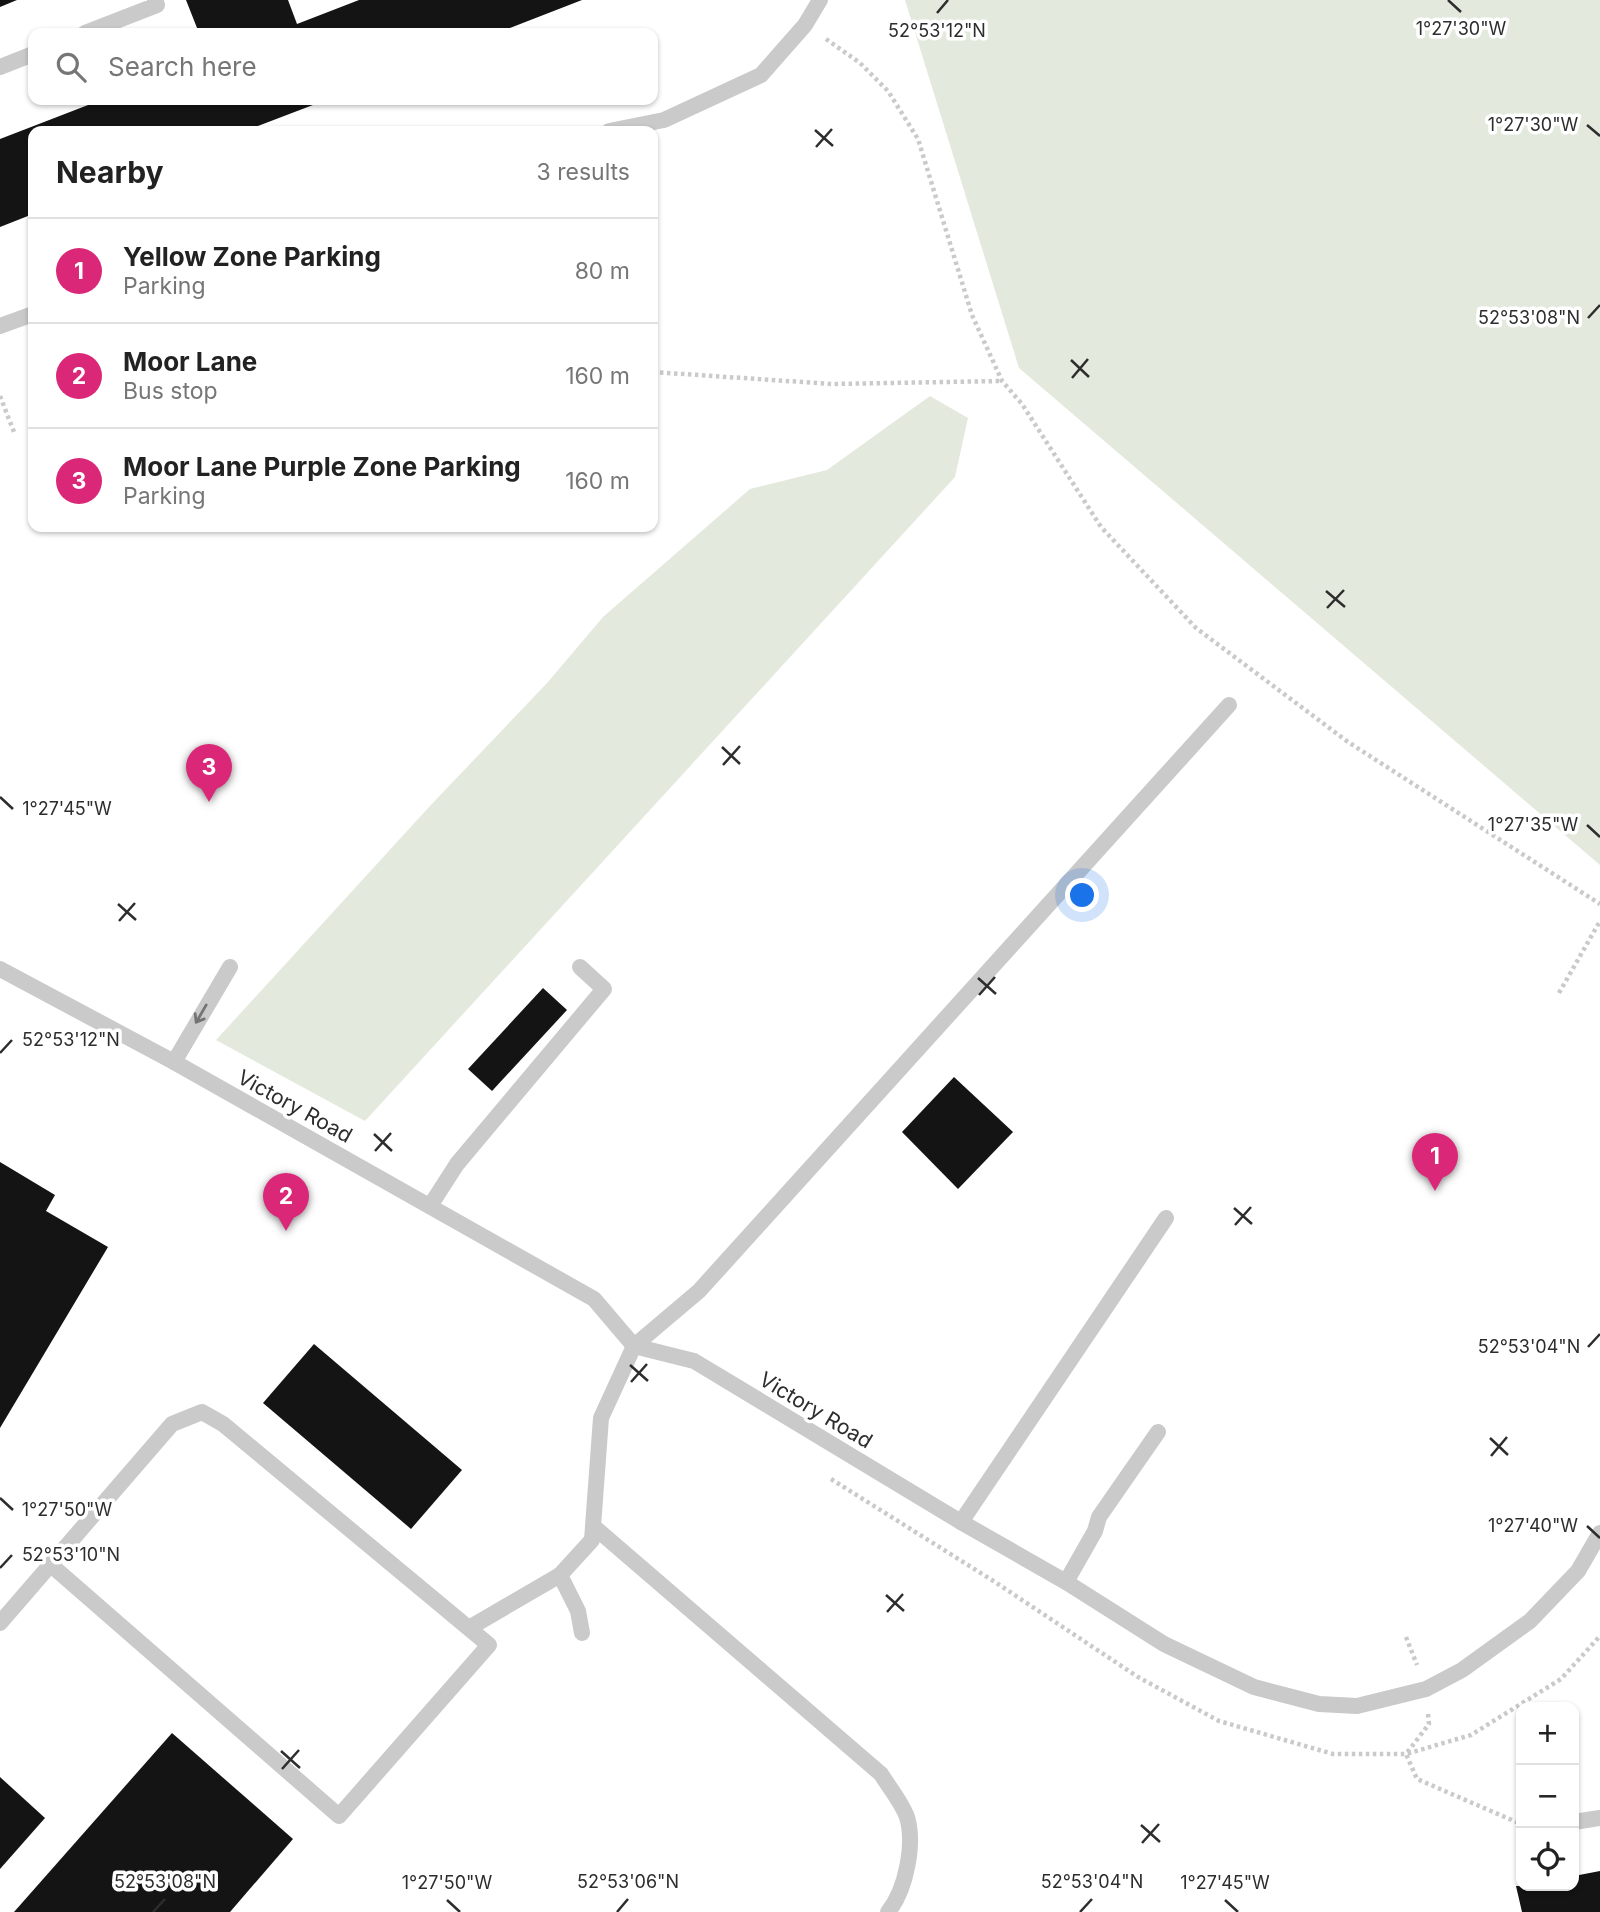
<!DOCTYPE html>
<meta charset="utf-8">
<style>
:root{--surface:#fff;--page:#f2f2f2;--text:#222;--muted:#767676;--line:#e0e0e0;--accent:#db2777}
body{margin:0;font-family:Inter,sans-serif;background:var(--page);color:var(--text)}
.controls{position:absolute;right:21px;bottom:21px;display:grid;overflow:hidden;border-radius:14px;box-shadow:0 2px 5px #0004}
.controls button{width:63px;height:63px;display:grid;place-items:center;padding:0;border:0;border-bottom:2px solid var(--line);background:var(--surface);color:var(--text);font:35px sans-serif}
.you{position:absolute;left:1083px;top:896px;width:24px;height:24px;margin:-18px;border:5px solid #fff;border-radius:50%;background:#1a73e8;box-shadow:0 0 0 10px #1a73e833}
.badge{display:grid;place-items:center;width:46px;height:46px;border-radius:50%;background:var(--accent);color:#fff;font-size:23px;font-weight:700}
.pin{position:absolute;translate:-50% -58px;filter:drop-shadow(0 2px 4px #0008)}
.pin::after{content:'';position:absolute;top:37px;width:24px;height:21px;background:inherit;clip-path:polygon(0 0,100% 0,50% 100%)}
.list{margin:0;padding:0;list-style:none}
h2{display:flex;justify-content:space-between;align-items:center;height:91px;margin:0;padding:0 28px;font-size:30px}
h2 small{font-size:23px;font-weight:400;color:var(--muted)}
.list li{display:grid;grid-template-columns:46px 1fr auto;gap:21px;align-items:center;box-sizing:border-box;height:105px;padding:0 28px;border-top:2px solid var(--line)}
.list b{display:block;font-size:26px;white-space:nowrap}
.list p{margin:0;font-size:23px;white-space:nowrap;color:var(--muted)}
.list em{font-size:23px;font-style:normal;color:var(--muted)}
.icon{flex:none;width:38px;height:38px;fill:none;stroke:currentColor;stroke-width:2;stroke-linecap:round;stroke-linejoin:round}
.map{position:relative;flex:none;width:1600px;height:1912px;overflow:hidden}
.search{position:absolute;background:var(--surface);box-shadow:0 2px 5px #0004;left:28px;top:28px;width:630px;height:77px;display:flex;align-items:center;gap:18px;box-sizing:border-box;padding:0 24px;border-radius:14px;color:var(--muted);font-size:26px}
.panel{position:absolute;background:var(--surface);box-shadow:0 2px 5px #0004;left:28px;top:126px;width:630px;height:406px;border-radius:14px}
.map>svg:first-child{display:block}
.green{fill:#e3e9dc}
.building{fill:#141414}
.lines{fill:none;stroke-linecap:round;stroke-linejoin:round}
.path{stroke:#cacaca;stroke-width:4.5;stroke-dasharray:3.5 3.5;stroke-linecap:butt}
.lane{stroke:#cacaca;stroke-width:16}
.oneway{stroke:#747474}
.ticks{fill:none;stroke:#2d2d2d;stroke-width:2.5}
.labels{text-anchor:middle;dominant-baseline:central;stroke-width:7;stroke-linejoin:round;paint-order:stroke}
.street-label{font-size:21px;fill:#2d2d2d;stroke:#fff}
.ticks-label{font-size:18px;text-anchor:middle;fill:#2d2d2d;stroke:#fff;stroke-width:7;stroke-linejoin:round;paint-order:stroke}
</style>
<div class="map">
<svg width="1600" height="1912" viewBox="0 0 1600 1912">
<rect width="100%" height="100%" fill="#fff"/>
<g class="green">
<polygon points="905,0 1600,0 1600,865 1019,368"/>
<polygon points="930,396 968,418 955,477 365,1121 216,1040 429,807 548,682 603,617 750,489 827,470"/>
</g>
<g class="building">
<polygon points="0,0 17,0 0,7"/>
<polygon points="186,0 288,0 297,24 359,0 582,0 497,33 199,33"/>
<polygon points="101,100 326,100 245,131 33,131 33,214 0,227 0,139"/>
<polygon points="543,988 567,1010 492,1091 468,1069"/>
<polygon points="954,1077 1013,1132 958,1189 902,1132"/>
<polygon points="0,1162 55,1195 46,1211 108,1247 0,1428"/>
<polygon points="314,1344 462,1470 411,1529 263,1403"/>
<polygon points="172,1733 293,1839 230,1912 14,1912"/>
<polygon points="0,1777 45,1818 0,1869"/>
<polygon points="1600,1871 1600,1912 1522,1912 1516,1886 1574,1886 1574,1876"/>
</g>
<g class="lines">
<g class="path">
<polyline points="826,39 860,63 888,91 918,139 972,315 1002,381 1022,404 1101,527 1196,628 1348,742 1600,904"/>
<polyline points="653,372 832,384 1001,381"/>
<polyline points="0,396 14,432"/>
<polyline points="1559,993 1600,921"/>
<polyline points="831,1479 995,1582 1138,1677 1219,1721 1333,1754 1406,1754 1471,1735 1561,1679 1600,1636"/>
<polyline points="1406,1637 1417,1665"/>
<polyline points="1428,1714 1429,1724 1406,1754 1417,1779 1521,1824"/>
</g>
<g class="lane">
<polyline points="85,33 157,5 155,0"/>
<polyline points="0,67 33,54"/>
<polyline points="609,131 664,120 761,75 805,25 820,0"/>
<polyline points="0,326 33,314"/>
<polyline points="0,969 174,1062 594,1299 634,1346 694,1361 961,1522 1066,1582 1164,1644 1254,1687 1319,1704 1357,1706 1426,1689 1462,1670 1530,1621 1578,1571 1600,1533"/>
<polyline points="174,1062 230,967"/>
<polyline points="430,1206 457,1164 604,989 580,967"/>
<polyline points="961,1522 1166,1218"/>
<path d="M593 1526 881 1774C889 1787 902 1803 907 1817 915 1844 906 1890 888 1912"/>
<polyline points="1066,1582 1095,1531 1099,1517 1158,1432"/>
<polyline points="0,1623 172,1424 202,1412 223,1424 489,1645 339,1816 51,1565"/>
<polyline points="469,1628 560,1575"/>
<polyline points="582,1633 578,1611 560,1575 592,1540 601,1418 634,1346 699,1291 1229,705"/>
<polyline points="1574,1822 1600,1818"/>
</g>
</g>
<defs><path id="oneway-shaft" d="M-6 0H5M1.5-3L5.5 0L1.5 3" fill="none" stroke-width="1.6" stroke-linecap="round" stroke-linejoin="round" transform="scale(1.75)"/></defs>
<use class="oneway" href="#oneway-shaft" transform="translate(201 1014) rotate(120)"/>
<path class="ticks" d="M1448 0 1461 12M937 13 948 0M1587 125 1600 136M815 130 833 146M816 147 832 129M1588 318 1600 305M1071 360 1089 377M1072 378 1088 359M1326 591 1345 607M1327 608 1344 590M722 747 740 764M723 765 740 746M0 797 13 809M1587 825 1600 837M118 904 136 920M119 921 135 903M978 978 996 994M979 995 995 977M0 1053 12 1040M374 1134 392 1151M375 1151 391 1133M1234 1208 1252 1224M1235 1225 1251 1207M1588 1347 1600 1334M630 1365 648 1381M631 1382 647 1364M1490 1438 1508 1455M1491 1456 1507 1437M0 1498 13 1510M1587 1526 1600 1538M0 1568 12 1555M886 1595 904 1611M887 1612 903 1594M281 1751 300 1768M282 1769 299 1750M1141 1825 1160 1842M1142 1843 1159 1824M447 1900 460 1912M1225 1900 1238 1912M153 1912 165 1899M617 1912 628 1899M1080 1912 1092 1899"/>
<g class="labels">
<g class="street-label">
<text transform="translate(295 1106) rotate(29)">Victory Road</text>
<text transform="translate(816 1410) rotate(31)">Victory Road</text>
</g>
</g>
<g class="ticks-label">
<text x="1461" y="35">1°27'30"W</text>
<text x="937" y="37">52°53'12"N</text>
<text x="1533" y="131">1°27'30"W</text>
<text x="1529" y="324">52°53'08"N</text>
<text x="67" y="815">1°27'45"W</text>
<text x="1533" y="831">1°27'35"W</text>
<text x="71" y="1046">52°53'12"N</text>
<text x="1529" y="1353">52°53'04"N</text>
<text x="67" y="1516">1°27'50"W</text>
<text x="1533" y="1532">1°27'40"W</text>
<text x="71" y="1561">52°53'10"N</text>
<text x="165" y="1888">52°53'08"N</text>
<text x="628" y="1888">52°53'06"N</text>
<text x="1092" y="1888">52°53'04"N</text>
<text x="447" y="1889">1°27'50"W</text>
<text x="1225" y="1889">1°27'45"W</text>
</g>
</svg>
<div class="controls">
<button>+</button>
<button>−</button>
<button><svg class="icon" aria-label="locate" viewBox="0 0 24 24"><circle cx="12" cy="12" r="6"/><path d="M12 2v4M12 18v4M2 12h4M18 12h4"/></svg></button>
</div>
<div class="you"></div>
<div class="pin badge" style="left:1435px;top:1191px">1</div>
<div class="pin badge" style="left:286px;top:1231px">2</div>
<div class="pin badge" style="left:209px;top:802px">3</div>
<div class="search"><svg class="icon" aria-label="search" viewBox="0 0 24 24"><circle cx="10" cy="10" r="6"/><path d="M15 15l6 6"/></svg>Search here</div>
<section class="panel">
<h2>Nearby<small>3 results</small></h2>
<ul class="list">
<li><span class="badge">1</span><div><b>Yellow Zone Parking</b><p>Parking</p></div><em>80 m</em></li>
<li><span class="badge">2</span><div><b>Moor Lane</b><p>Bus stop</p></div><em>160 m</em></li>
<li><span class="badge">3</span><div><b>Moor Lane Purple Zone Parking</b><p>Parking</p></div><em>160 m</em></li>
</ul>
</section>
</div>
